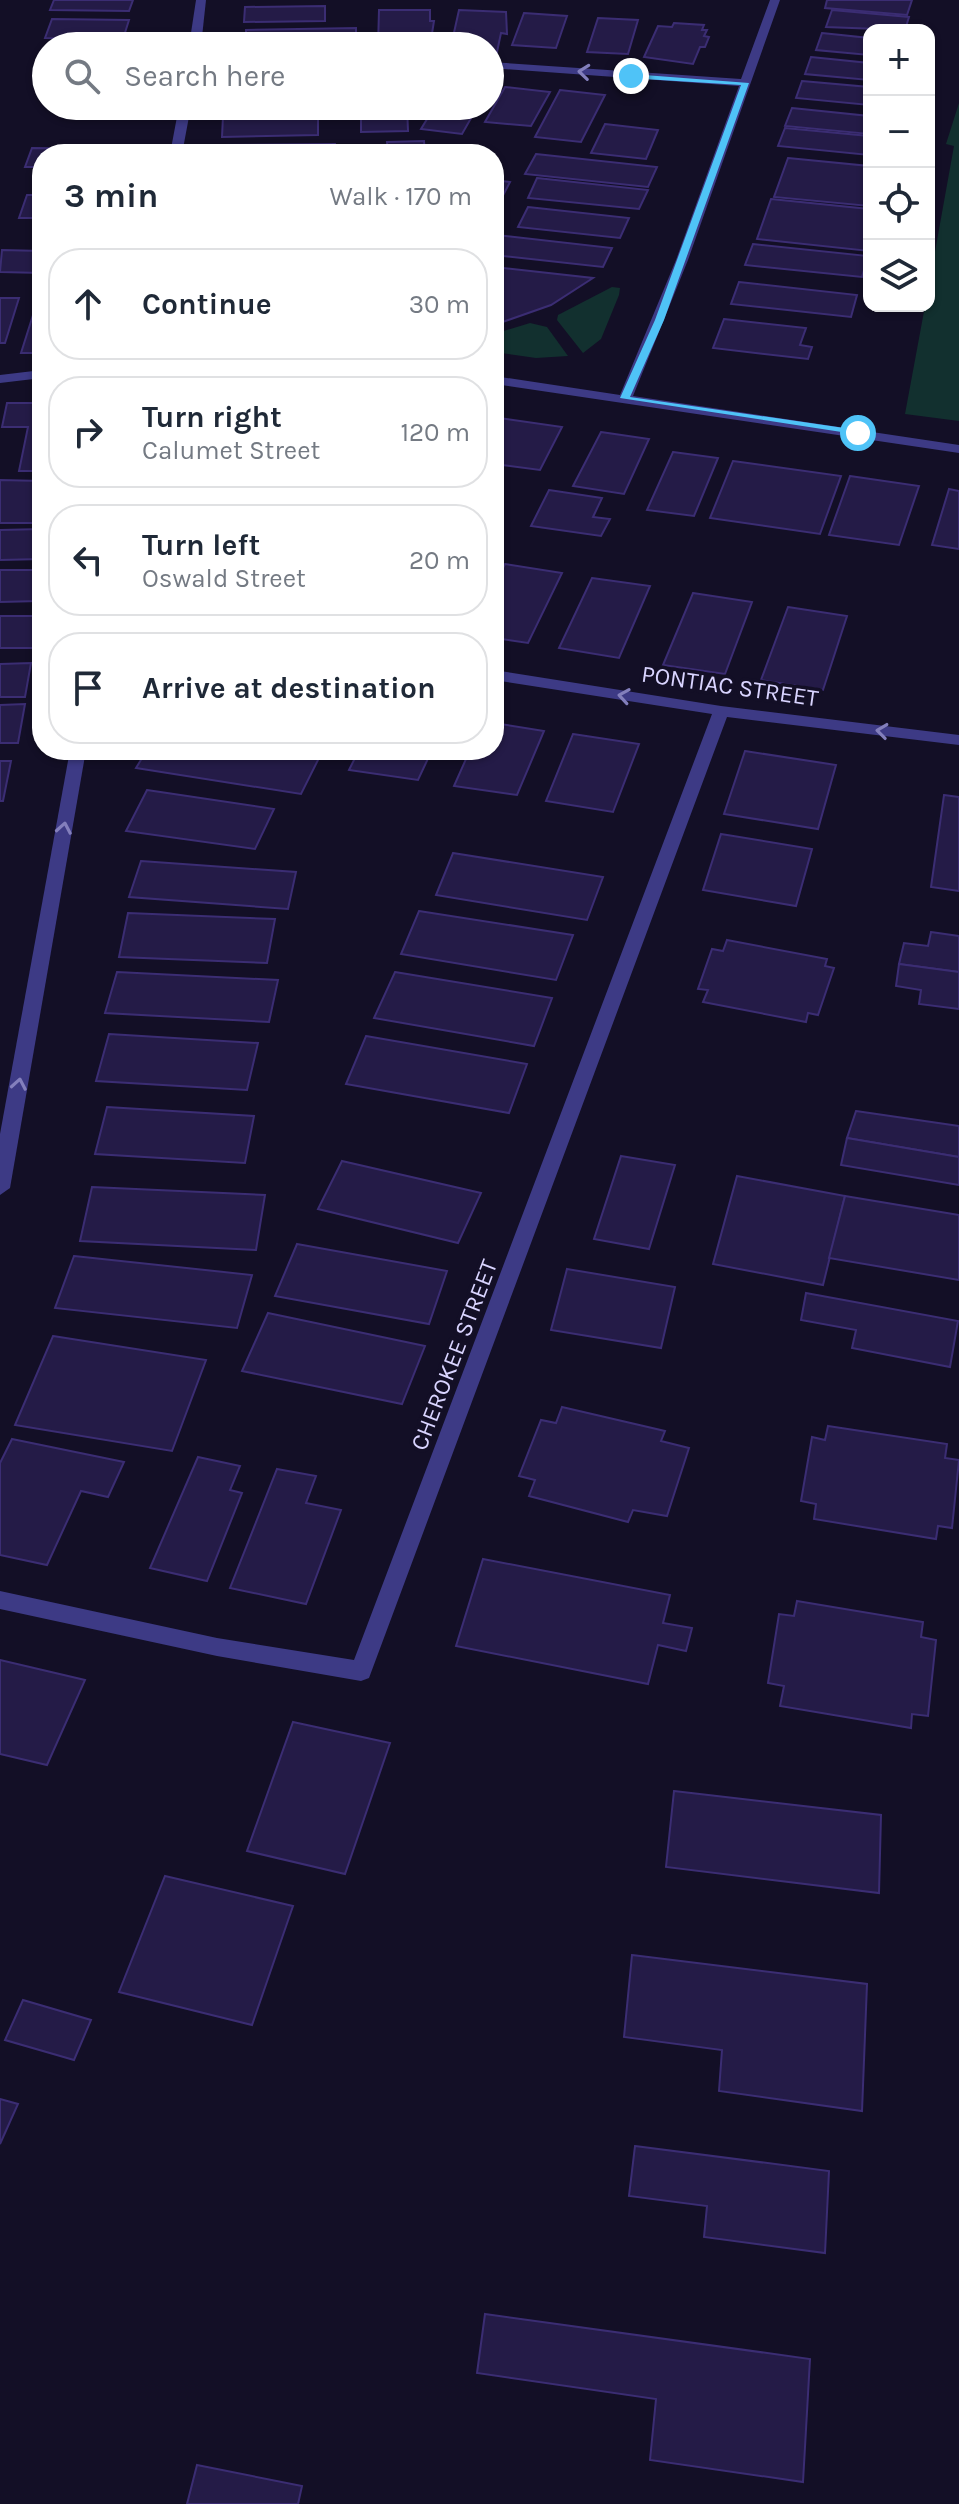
<!DOCTYPE html>
<meta charset="utf-8">
<style>
:root{--surface:#fff;--page:#f2f2f3;--text:#1f2937;--muted:#747a83;--line:#e0e1e3}
body{margin:0;font-family:Karla,sans-serif;background:var(--page);color:var(--text)}
.controls{position:absolute;right:24px;top:24px;display:grid;overflow:hidden;border-radius:16px;box-shadow:0 2px 6px #0004}
.controls button{width:72px;height:72px;display:grid;place-items:center;padding:0;border:0;border-bottom:2px solid var(--line);background:var(--surface);color:var(--text);font:40px sans-serif}
.stop{position:absolute;width:24px;height:24px;margin:-18px;border:6px solid #4fc3f7;border-radius:50%;background:#fff}
.stop.end{background:#4fc3f7;border-color:#fff;box-shadow:0 2px 8px #0008}
.list{margin:0;padding:0;list-style:none}
h2{display:flex;justify-content:space-between;align-items:center;height:104px;margin:0;padding:0 32px;font-size:34px}
h2 small{font-size:26px;font-weight:400;color:var(--muted)}
.list li{display:grid;grid-template-columns:52px 1fr auto;gap:24px;align-items:center;box-sizing:border-box;height:112px;margin:0 16px 16px;padding:0 16px;border:2px solid var(--line);border-radius:32px}
.list b{display:block;font-size:30px;white-space:nowrap}
.list p{margin:0;font-size:26px;white-space:nowrap;color:var(--muted)}
.list em{font-size:26px;font-style:normal;color:var(--muted)}
.icon{flex:none;width:44px;height:44px;fill:none;stroke:currentColor;stroke-width:2;stroke-linecap:round;stroke-linejoin:round}
.map{position:relative;flex:none;width:959px;height:2504px;overflow:hidden}
.search{position:absolute;background:var(--surface);box-shadow:0 2px 6px #0004;left:32px;top:32px;width:472px;height:88px;display:flex;align-items:center;gap:20px;box-sizing:border-box;padding:0 28px;border-radius:44px;color:var(--muted);font-size:30px}
.panel{position:absolute;background:var(--surface);box-shadow:0 2px 6px #0004;left:32px;top:144px;width:472px;height:616px;border-radius:32px}
.map>svg:first-child{display:block}
.green{fill:#12302f}
.building{fill:#241b47;stroke:#3b2d73;stroke-width:2}
.lines{fill:none;stroke-linecap:round;stroke-linejoin:round}
.minor{fill:#3d3a85;fill-rule:evenodd}
.oneway{stroke:#837fbc}
.route{fill:#4fc3f7}
.labels{text-anchor:middle;dominant-baseline:central;stroke-width:7;stroke-linejoin:round;paint-order:stroke}
.street-label{font-size:24px;fill:#d9d4ff;stroke:#130f26}
</style>
<div class="map">
<svg width="959" height="2504" viewBox="0 0 959 2504">
<rect width="100%" height="100%" fill="#130f26"/>
<g class="green">
<polygon points="959,103 959,421 905,414 925,306 929,306 929,285 954,146 946,144"/>
<polygon points="612,287 620,288 619,295 601,339 583,353 557,320 558,315"/>
<polygon points="530,323 547,327 568,356 536,358 494,352 494,334"/>
</g>
<g class="building">
<polygon points="54,0 133,0 129,11 50,10"/>
<polygon points="827,0 912,0 907,15 825,8"/>
<polygon points="325,6 325,21 244,22 245,7"/>
<polygon points="379,10 430,10 430,21 434,21 430,46 378,46"/>
<polygon points="459,10 506,12 507,34 501,33 497,52 490,52 490,46 451,46"/>
<polygon points="832,10 909,17 905,30 826,27"/>
<polygon points="524,13 567,16 556,48 512,45"/>
<polygon points="598,18 638,20 628,54 587,52"/>
<polygon points="52,19 129,20 123,39 45,38"/>
<polygon points="674,23 704,25 702,30 707,30 704,36 709,37 705,47 700,47 693,64 644,57 658,26 672,27"/>
<polygon points="356,28 356,46 246,46 246,30"/>
<polygon points="822,33 869,38 869,55 816,50"/>
<polygon points="811,57 869,63 869,80 805,74"/>
<polygon points="802,81 869,87 869,105 796,98"/>
<polygon points="505,87 550,92 531,126 485,122"/>
<polygon points="560,90 605,95 581,142 535,137"/>
<polygon points="361,106 407,106 408,131 361,132"/>
<polygon points="435,106 478,106 462,134 421,129"/>
<polygon points="792,108 869,116 869,134 785,126"/>
<polygon points="318,114 318,135 222,137 223,116"/>
<polygon points="605,124 658,130 646,159 591,153"/>
<polygon points="785,128 869,136 869,155 778,146"/>
<polygon points="424,141 425,154 388,154 387,142"/>
<polygon points="335,144 336,154 223,154 223,145"/>
<polygon points="32,148 122,149 120,154 42,154 42,167 25,167"/>
<polygon points="536,154 657,167 648,187 525,174"/>
<polygon points="788,158 869,166 869,206 774,197"/>
<polygon points="537,178 648,190 639,209 528,198"/>
<polygon points="494,180 510,182 499,203 494,202"/>
<polygon points="27,195 42,195 42,218 19,218"/>
<polygon points="771,199 869,209 869,251 757,239"/>
<polygon points="528,207 629,218 620,238 518,227"/>
<polygon points="497,235 612,248 603,267 494,255"/>
<polygon points="753,244 868,256 862,277 745,265"/>
<polygon points="2,250 42,251 42,273 0,272"/>
<polygon points="494,267 593,278 551,305 494,325 494,296 502,292 494,289"/>
<polygon points="739,282 857,295 851,317 731,304"/>
<polygon points="40,293 42,353 21,353"/>
<polygon points="0,298 19,298 5,343 0,343"/>
<polygon points="724,319 806,328 800,345 812,347 808,359 713,348"/>
<polygon points="7,403 42,403 42,471 19,471 28,427 2,427"/>
<polygon points="499,418 562,427 540,470 494,464 494,427"/>
<polygon points="601,432 649,439 624,494 573,486"/>
<polygon points="673,452 718,458 694,516 647,510"/>
<polygon points="733,461 841,476 820,534 710,518"/>
<polygon points="850,476 919,486 899,545 829,535"/>
<polygon points="0,480 42,481 42,523 0,523"/>
<polygon points="949,489 959,491 959,549 932,545"/>
<polygon points="549,490 602,498 593,517 610,519 601,536 531,526"/>
<polygon points="42,529 42,559 0,560 0,530"/>
<polygon points="505,564 562,573 528,643 494,638 494,585"/>
<polygon points="0,570 42,570 39,601 0,602"/>
<polygon points="592,578 650,586 619,658 559,648"/>
<polygon points="693,593 752,602 725,674 663,665"/>
<polygon points="788,607 847,616 823,690 761,680"/>
<polygon points="0,616 42,616 37,648 0,648"/>
<polygon points="31,663 25,697 0,697 0,664"/>
<polygon points="25,704 18,743 0,743 0,705"/>
<polygon points="494,723 544,731 517,795 454,786 470,750 494,750"/>
<polygon points="573,734 639,744 613,812 546,801"/>
<polygon points="147,750 299,750 321,754 301,794 136,768"/>
<polygon points="359,750 432,750 418,780 349,770"/>
<polygon points="745,751 836,765 818,829 724,814"/>
<polygon points="0,761 11,761 3,801 0,801"/>
<polygon points="147,790 274,809 255,849 126,831"/>
<polygon points="944,795 959,797 959,891 931,887"/>
<polygon points="721,834 812,849 796,906 703,890"/>
<polygon points="453,853 603,877 587,920 436,895"/>
<polygon points="141,861 296,872 288,909 129,897"/>
<polygon points="419,911 573,935 556,980 401,954"/>
<polygon points="128,913 275,919 267,963 119,957"/>
<polygon points="931,932 959,936 959,972 899,964 904,943 928,946"/>
<polygon points="727,940 827,959 825,966 834,968 818,1015 808,1013 806,1022 703,1002 708,990 698,989 712,949 723,951"/>
<polygon points="899,964 959,972 959,1009 919,1004 921,990 896,986"/>
<polygon points="117,972 278,980 269,1022 105,1013"/>
<polygon points="395,972 552,998 534,1046 374,1018"/>
<polygon points="109,1034 258,1043 247,1090 96,1081"/>
<polygon points="366,1036 527,1064 509,1113 346,1084"/>
<polygon points="107,1107 254,1116 245,1163 95,1154"/>
<polygon points="856,1111 959,1126 959,1157 847,1138"/>
<polygon points="847,1138 959,1157 959,1185 841,1165"/>
<polygon points="621,1156 675,1165 649,1249 594,1239"/>
<polygon points="342,1161 481,1193 458,1243 318,1209"/>
<polygon points="737,1176 845,1196 823,1285 713,1264"/>
<polygon points="92,1187 265,1195 256,1250 80,1241"/>
<polygon points="845,1196 959,1215 959,1280 829,1258"/>
<polygon points="297,1244 447,1271 429,1324 275,1296"/>
<polygon points="74,1256 252,1275 237,1328 55,1308"/>
<polygon points="567,1269 675,1287 661,1348 551,1330"/>
<polygon points="806,1293 958,1321 950,1367 852,1348 856,1330 801,1320"/>
<polygon points="268,1313 425,1346 402,1404 242,1371"/>
<polygon points="53,1336 206,1360 172,1451 15,1425"/>
<polygon points="562,1407 665,1431 661,1441 689,1448 667,1516 633,1510 628,1522 529,1496 535,1480 519,1476 541,1420 556,1423"/>
<polygon points="828,1426 947,1444 945,1458 959,1460 952,1528 938,1526 936,1539 814,1519 816,1504 801,1501 812,1437 825,1440"/>
<polygon points="12,1439 124,1462 108,1497 81,1491 47,1565 0,1555 0,1463"/>
<polygon points="198,1457 240,1466 230,1490 242,1493 207,1581 150,1568"/>
<polygon points="277,1469 316,1476 306,1503 341,1510 306,1604 230,1588"/>
<polygon points="483,1559 670,1595 663,1623 692,1628 686,1651 658,1645 648,1684 456,1646"/>
<polygon points="797,1601 923,1622 921,1637 936,1640 928,1716 912,1714 911,1728 780,1706 784,1686 768,1683 779,1614 794,1616"/>
<polygon points="0,1660 85,1680 47,1765 0,1754"/>
<polygon points="293,1722 390,1743 345,1874 247,1851"/>
<polygon points="674,1791 881,1815 879,1893 666,1867"/>
<polygon points="165,1876 293,1906 252,2025 119,1992"/>
<polygon points="632,1955 867,1984 862,2111 719,2091 722,2050 624,2037"/>
<polygon points="23,2000 91,2020 74,2060 5,2040"/>
<polygon points="0,2099 18,2104 0,2144"/>
<polygon points="635,2146 829,2171 825,2253 704,2237 707,2206 629,2196"/>
<polygon points="485,2314 810,2359 803,2482 650,2460 656,2399 477,2373"/>
<polygon points="197,2465 302,2486 298,2504 187,2504"/>
</g>
<g class="lines">
<g class="minor">
<polygon points="196,0 206,0 201,46 189,46"/>
<polygon points="770,0 780,0 688,260 633,396 959,445 959,453 494,384 494,376 620,395 676,260 739,86 490,68 490,62 741,79"/>
<polygon points="179,106 191,106 182,154 170,154"/>
<polygon points="42,370 42,378 0,383 0,375"/>
<polygon points="494,670 721,706 959,735 959,745 727,717 369,1678 361,1681 217,1656 0,1609 0,1591 217,1638 354,1660 712,714 494,680"/>
<polygon points="70,750 86,750 10,1188 0,1195 0,1134"/>
</g>
</g>
<defs><path id="oneway-chevron" d="M-2-3.5L2.5 0L-2 3.5" fill="none" stroke-width="1.6" stroke-linecap="round" stroke-linejoin="round" transform="scale(2)"/></defs>
<g class="oneway">
<use href="#oneway-chevron" transform="translate(584 72) rotate(-174)"/>
<use href="#oneway-chevron" transform="translate(624 696) rotate(-171)"/>
<use href="#oneway-chevron" transform="translate(882 731) rotate(-173)"/>
<use href="#oneway-chevron" transform="translate(64 828) rotate(-80)"/>
<use href="#oneway-chevron" transform="translate(19 1084) rotate(-80)"/>
</g>
<polygon class="route" points="631,74 749,83 664,320 630,397 858,430 861,435 620,398 655,320 741,85 628,78"/>
<g class="labels">
<g class="street-label">
<text transform="translate(730 686) rotate(8)">PONTIAC STREET</text>
<text transform="translate(454 1355) rotate(-69)">CHEROKEE STREET</text>
</g>
</g>
</svg>
<div class="controls">
<button>+</button>
<button>−</button>
<button><svg class="icon" aria-label="locate" viewBox="0 0 24 24"><circle cx="12" cy="12" r="6"/><path d="M12 2v4M12 18v4M2 12h4M18 12h4"/></svg></button>
<button><svg class="icon" aria-label="layers" viewBox="0 0 24 24"><path d="M12 4l9 5-9 5-9-5zM3 14l9 5 9-5"/></svg></button>
</div>
<div class="stop" style="left:858px;top:433px"></div>
<div class="stop end" style="left:631px;top:76px"></div>
<div class="search"><svg class="icon" aria-label="search" viewBox="0 0 24 24"><circle cx="10" cy="10" r="6"/><path d="M15 15l6 6"/></svg>Search here</div>
<section class="panel">
<h2>3 min<small>Walk · 170 m</small></h2>
<ul class="list">
<li><svg class="icon" aria-label="ahead" viewBox="0 0 24 24"><path d="M12 20V5M6 11l6-6 6 6"/></svg><div><b>Continue</b></div><em>30 m</em></li>
<li><svg class="icon" aria-label="right" viewBox="0 0 24 24"><path d="M7 20v-9h11M14 6l5 5-5 5"/></svg><div><b>Turn right</b><p>Calumet Street</p></div><em>120 m</em></li>
<li><svg class="icon" aria-label="left" viewBox="0 0 24 24"><path d="M17 20v-9H6M10 6l-5 5 5 5"/></svg><div><b>Turn left</b><p>Oswald Street</p></div><em>20 m</em></li>
<li><svg class="icon" aria-label="arrive" viewBox="0 0 24 24"><path d="M6 21V4h12l-3 4 3 4H6"/></svg><div><b>Arrive at destination</b></div></li>
</ul>
</section>
</div>
